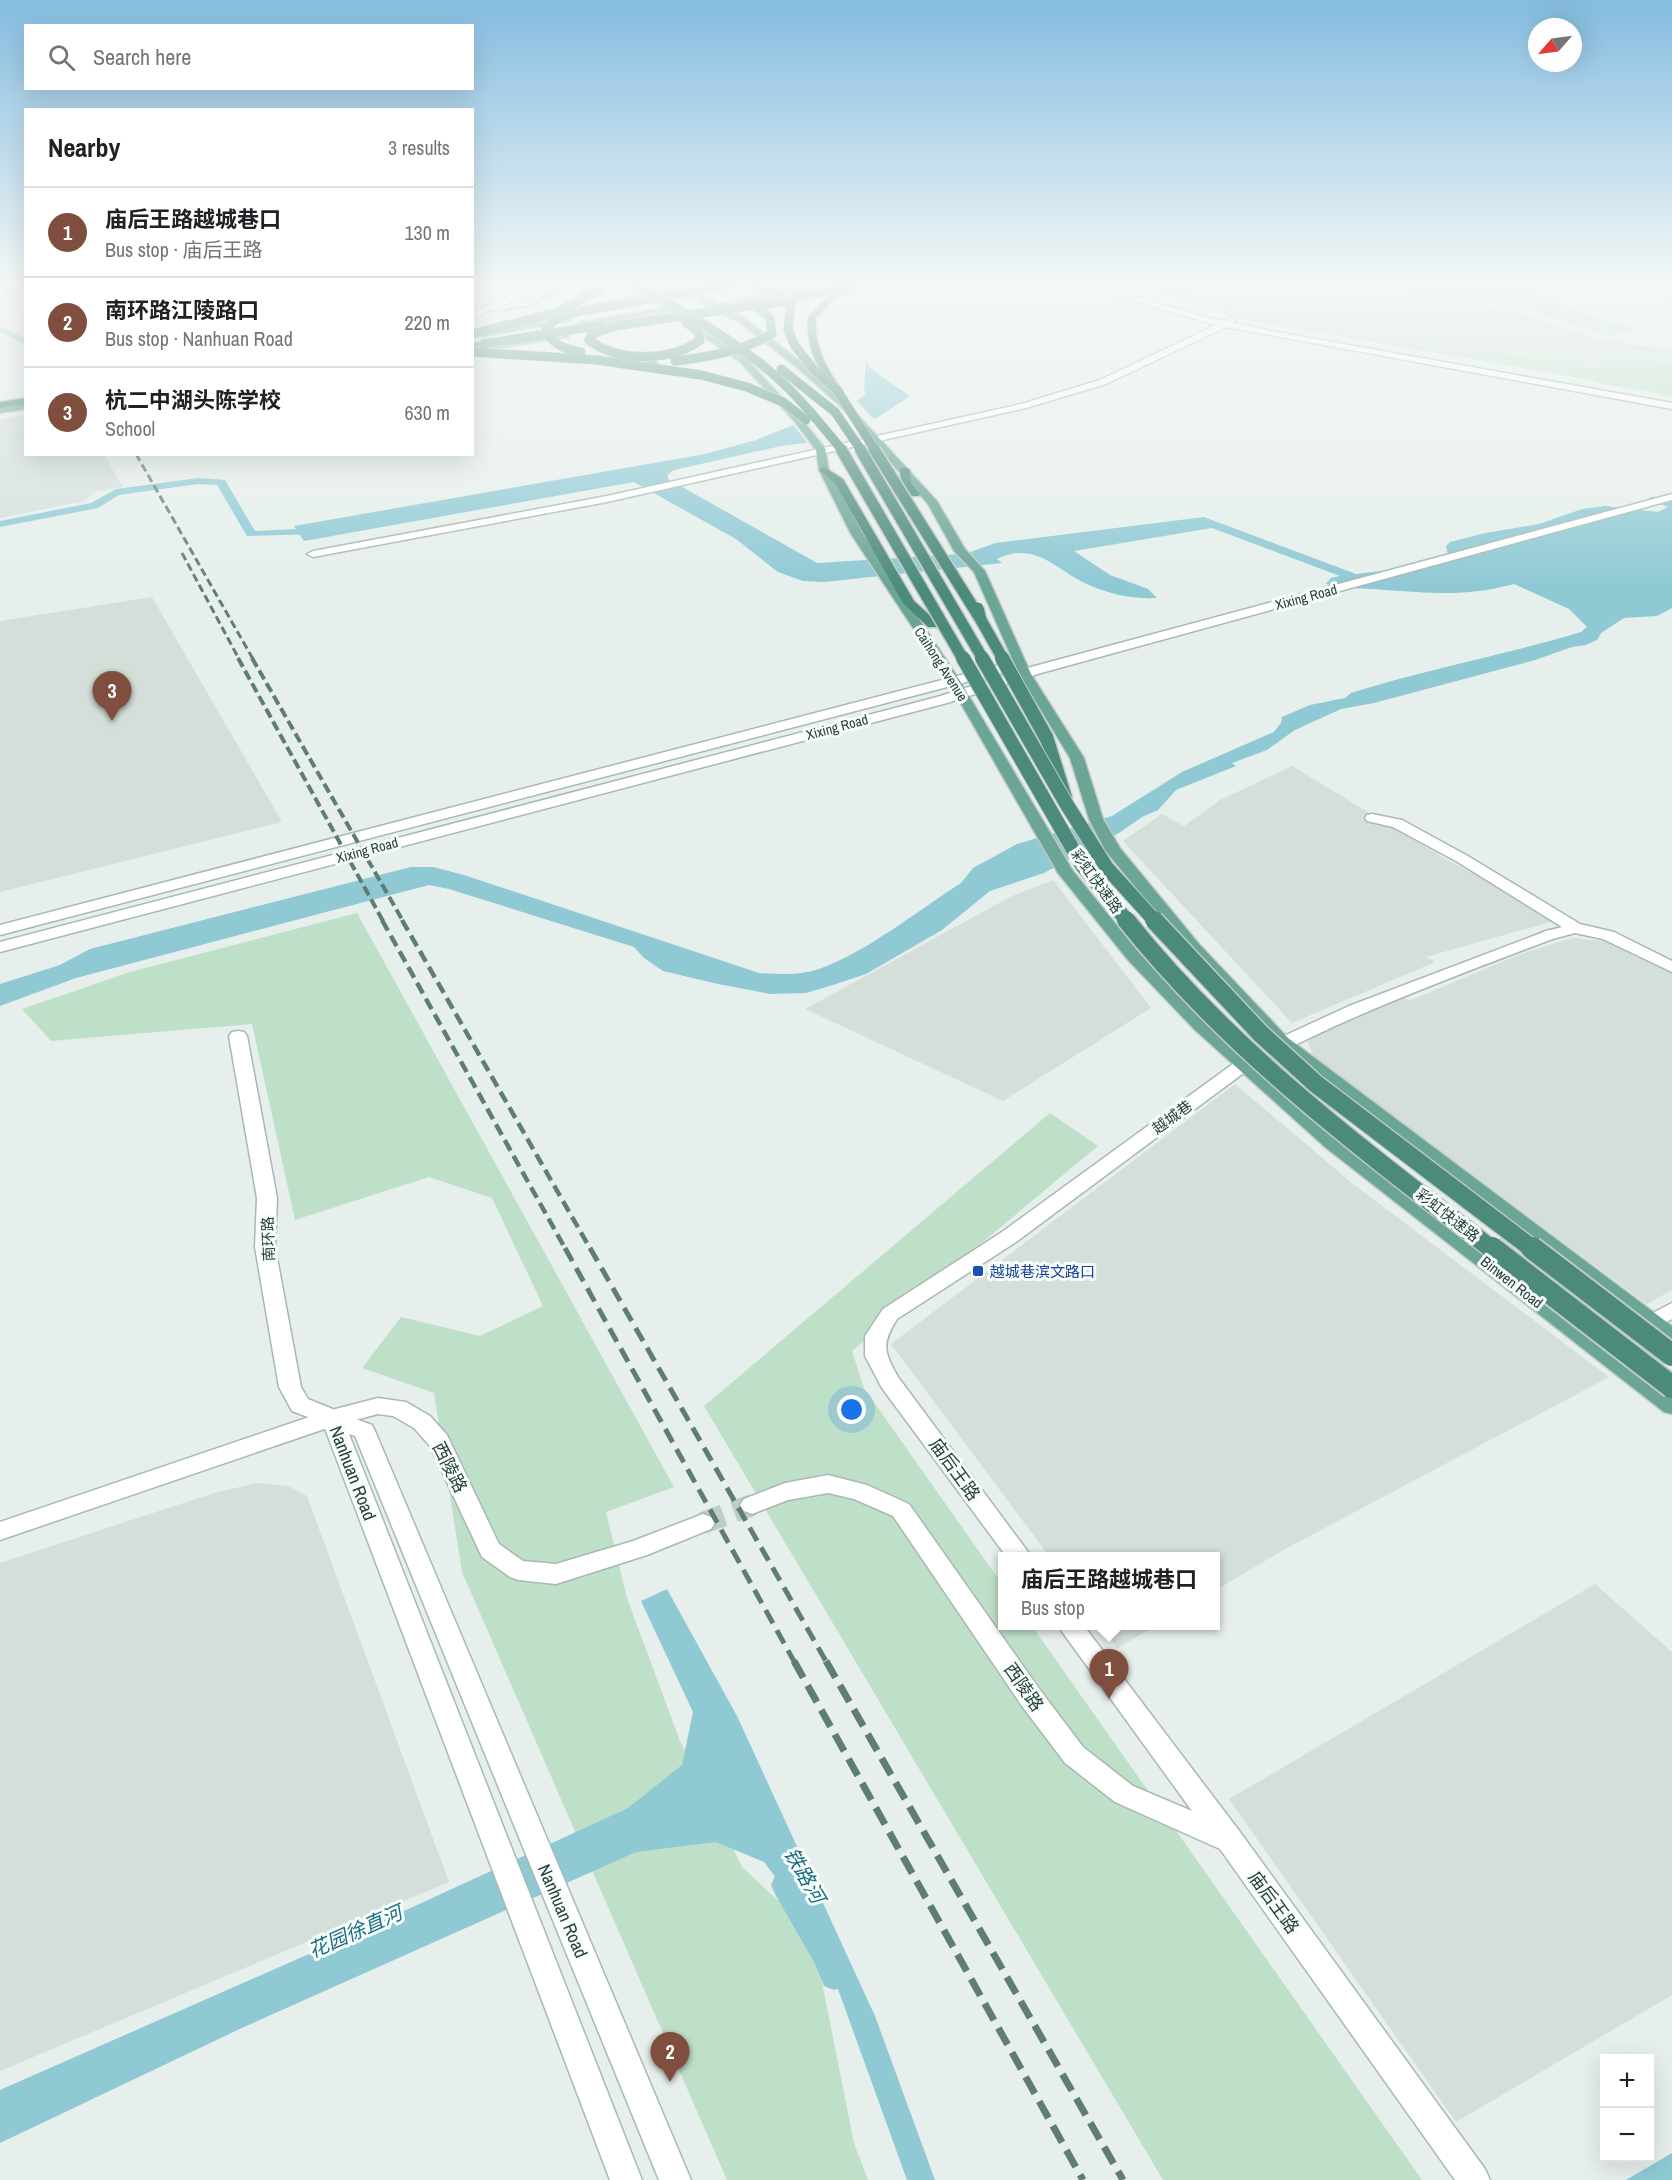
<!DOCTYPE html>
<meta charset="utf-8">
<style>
:root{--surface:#fff;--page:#f6f6f6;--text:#202124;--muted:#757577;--line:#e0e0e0;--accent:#7f4e3f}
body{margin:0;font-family:"Archivo Narrow","Noto Sans SC",sans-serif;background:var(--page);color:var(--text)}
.controls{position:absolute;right:18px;bottom:18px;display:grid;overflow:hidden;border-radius:0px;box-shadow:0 6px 24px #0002}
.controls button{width:54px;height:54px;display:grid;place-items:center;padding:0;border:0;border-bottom:2px solid var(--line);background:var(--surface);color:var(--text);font:30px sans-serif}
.compass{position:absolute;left:1528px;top:18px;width:54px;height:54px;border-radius:50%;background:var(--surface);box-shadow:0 6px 24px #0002;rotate:242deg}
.you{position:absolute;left:852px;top:1410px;width:21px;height:21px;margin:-15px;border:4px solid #fff;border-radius:50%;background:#1a73e8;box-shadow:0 0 0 9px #1a73e833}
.badge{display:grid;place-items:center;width:39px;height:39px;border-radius:50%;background:var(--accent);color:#fff;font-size:20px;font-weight:700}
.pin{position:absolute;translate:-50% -50px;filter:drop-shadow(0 2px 3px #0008)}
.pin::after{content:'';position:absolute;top:32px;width:21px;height:18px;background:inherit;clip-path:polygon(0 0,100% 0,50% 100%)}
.popup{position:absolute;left:998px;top:1552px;width:222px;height:78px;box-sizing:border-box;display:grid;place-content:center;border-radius:0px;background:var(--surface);filter:drop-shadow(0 2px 4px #0005);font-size:20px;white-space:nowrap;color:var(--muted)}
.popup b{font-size:22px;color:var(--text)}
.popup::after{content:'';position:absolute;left:50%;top:100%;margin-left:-12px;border:12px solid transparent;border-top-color:var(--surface)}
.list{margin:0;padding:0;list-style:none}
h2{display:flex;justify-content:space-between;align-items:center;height:78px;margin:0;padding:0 24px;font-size:26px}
h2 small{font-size:20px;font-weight:400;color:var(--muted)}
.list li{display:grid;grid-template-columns:39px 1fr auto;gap:18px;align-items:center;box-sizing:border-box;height:90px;padding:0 24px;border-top:2px solid var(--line)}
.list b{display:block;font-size:22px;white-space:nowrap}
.list p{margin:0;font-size:20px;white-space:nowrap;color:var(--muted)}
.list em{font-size:20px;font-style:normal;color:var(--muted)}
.icon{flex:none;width:33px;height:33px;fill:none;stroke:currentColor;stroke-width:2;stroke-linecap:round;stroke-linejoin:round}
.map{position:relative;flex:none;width:1672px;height:2180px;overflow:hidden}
.search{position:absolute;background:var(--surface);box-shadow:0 6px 24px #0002;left:24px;top:24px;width:450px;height:66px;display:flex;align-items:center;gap:15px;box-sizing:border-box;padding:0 21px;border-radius:0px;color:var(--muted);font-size:22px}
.panel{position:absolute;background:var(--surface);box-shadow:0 6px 24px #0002;left:24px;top:108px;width:450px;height:348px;border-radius:0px}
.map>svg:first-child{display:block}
.built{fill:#d4dfda}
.green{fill:#bfe0c8}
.water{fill:#8ec9d4}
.pier{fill:#e6efeb}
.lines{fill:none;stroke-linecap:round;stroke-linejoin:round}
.canal{fill:#8ec9d4;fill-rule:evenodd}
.tertiary-tunnel{stroke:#bfccc8;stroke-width:22;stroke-dasharray:22 11;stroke-linecap:butt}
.minor-casing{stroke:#a8b8b2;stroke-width:3}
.tertiary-casing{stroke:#a8b8b2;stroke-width:3}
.secondary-casing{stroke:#a4bbb3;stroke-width:3}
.primary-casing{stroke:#c2cac8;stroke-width:3}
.trunk-casing{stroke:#c2cac8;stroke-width:3}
.minor{fill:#fff;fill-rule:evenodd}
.tertiary{fill:#fff;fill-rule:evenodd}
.secondary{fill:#fff;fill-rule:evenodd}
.primary{fill:#6aa596;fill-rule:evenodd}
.trunk{fill:#4c8a7c;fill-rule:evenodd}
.rail-far4{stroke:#5f7d75;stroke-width:3;stroke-dasharray:8 4;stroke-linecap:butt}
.rail-far3{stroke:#5f7d75;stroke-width:4;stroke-dasharray:10 4.5;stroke-linecap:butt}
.rail-far2{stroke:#5f7d75;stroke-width:4.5;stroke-dasharray:12 6;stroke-linecap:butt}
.rail-far1{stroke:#5f7d75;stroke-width:5;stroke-dasharray:15 8;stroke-linecap:butt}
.rail{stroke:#5f7d75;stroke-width:7;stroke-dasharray:19 9;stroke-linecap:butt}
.trunk-bridge-far4-casing{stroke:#c2cac8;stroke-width:10;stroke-linecap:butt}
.trunk-bridge-far3-casing{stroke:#c2cac8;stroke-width:14;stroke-linecap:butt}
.trunk-bridge-far2-casing{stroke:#c2cac8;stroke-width:16;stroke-linecap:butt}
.trunk-bridge-far1-casing{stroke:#c2cac8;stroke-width:21;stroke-linecap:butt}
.trunk-bridge-casing{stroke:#c2cac8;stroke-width:26;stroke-linecap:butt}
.trunk-bridge-far4{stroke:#4c8a7c;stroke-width:9}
.trunk-bridge-far3{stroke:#4c8a7c;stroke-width:11}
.trunk-bridge-far2{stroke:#4c8a7c;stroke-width:14}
.trunk-bridge-far1{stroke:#4c8a7c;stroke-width:18}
.trunk-bridge{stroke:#4c8a7c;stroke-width:22}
.transit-dot{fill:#1a4fb4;stroke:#f7fbf9;stroke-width:2}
.labels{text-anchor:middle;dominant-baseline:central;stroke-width:6;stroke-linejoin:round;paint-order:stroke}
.far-street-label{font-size:14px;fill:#24423a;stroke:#f7fbf9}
.street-label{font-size:15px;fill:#24423a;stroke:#f7fbf9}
.transit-label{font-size:15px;fill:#164399;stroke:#f7fbf9;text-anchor:start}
.near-street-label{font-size:18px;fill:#24423a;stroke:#f7fbf9}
.near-water-label{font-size:20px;font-style:italic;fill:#1c6f80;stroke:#f7fbf9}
</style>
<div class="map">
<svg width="1672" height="2180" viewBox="0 0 1672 2180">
<rect width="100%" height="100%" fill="#e6efeb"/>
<g class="built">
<polygon points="1127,283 1347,283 1380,293 1475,304 1519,312 1607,342 1672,350 1672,376 1592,380 1247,320"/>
<polygon points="25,415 26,454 104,455 123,487 95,492 84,501 0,518 0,419"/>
<polygon points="152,597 282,822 0,892 0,621"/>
<polygon points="1292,766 1444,858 1561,919 1426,957 1435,962 1292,1023 1123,841 1162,814 1184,826 1220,800"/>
<polygon points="1053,880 1151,1008 1003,1101 805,1009 1012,896"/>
<polygon points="1572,938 1606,941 1672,969 1672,1290 1647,1304 1314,1057 1307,1041 1398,993 1409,1001 1518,955"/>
<polygon points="1235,1084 1353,1184 1609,1377 1287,1548 1216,1590 1216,1556 1049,1556 891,1344"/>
<polygon points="257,1483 288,1486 307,1496 449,1882 0,2071 0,1563 214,1493"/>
<polygon points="1595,1584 1672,1652 1672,1995 1456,2122 1229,1799"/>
<polygon points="1101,1626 1155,1626 1117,1648"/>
</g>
<g class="green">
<polygon points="1127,283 1160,283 1269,318 1441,350 1577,361 1579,367 1603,369 1601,361 1557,357 1672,364 1672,396 1602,384 1592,380 1247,320"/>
<polygon points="1363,283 1508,283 1520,286 1581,313 1640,330 1609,336 1522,309 1435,295 1389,292"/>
<polygon points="1421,298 1475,305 1534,319 1518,322 1508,319 1512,315 1414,300"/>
<path d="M1284 317C1351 338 1420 338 1489 343 1525 345 1560 350 1595 354L1441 342V347H1436L1279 318Z"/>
<polygon points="1490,328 1573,343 1601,340 1672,350 1672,355 1562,342"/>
<polygon points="357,913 674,1487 606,1512 627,1598 680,1741 742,1867 812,1932 854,2143 868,2180 727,2180 462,1572 434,1393 362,1368 401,1317 480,1336 543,1306 492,1198 429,1177 295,1220 252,1024 51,1041 22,1009 130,972"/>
<polygon points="1050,1113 1098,1146 852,1351 864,1388 1002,1584 1002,1626 1032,1626 1422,2180 1163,2180 704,1406"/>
</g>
<g class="water">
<path d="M558 283H569C550 306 513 313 485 313L531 304Z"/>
<path d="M866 360 871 369 910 396 875 419 821 441 781 446 674 470 668 474V479L817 563 947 555 968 553 995 543 1204 517 1356 574 1440 564 1449 561 1446 546 1450 542 1485 533 1539 524 1582 509 1605 506 1658 512 1668 507 1652 501 1650 497 1672 496V608L1657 616 1624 618 1601 633 1597 640 1586 645 1572 647 1535 660 1374 703 1341 709 1295 730 1267 750 1232 763 1236 766 1176 790 1158 810 1142 817 1119 833 1044 873 990 891 942 930 866 974 833 985 806 993 770 994 718 984 663 971 644 958 634 947 449 889 429 885 76 978 0 1006V984L60 965 90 949 411 867H433L464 875 759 973C779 974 799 976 819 969 865 953 919 910 961 883L973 868 1017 844 1112 816 1182 772 1274 732 1281 723 1282 717 1310 705 1345 698 1351 693C1427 669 1505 655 1581 632L1587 627 1569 609 1514 584C1466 597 1433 593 1385 590 1365 588 1346 589 1326 584L1331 578 1340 576 1212 528 1074 551 1110 575 1148 589 1157 598C1132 599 1112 595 1089 585 1056 571 1037 540 997 559L1002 563 824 582 803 581 778 572 736 539 634 482 304 541 294 526 705 454 756 440 862 398 866 393 864 390Z"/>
<polygon points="667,1589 737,1716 875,2016 935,2180 907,2180 826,1956 797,1906 764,1862 716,1842 636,1852 244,2027 0,2143 0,2090 343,1939 628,1808 682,1765 693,1712 641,1601"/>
<polygon points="1672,2153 1672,2180 1626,2180"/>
</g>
<polygon class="pier" points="853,397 876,421 809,445 791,422"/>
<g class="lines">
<g class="canal">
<polygon points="0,326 26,338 26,345 0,332"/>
<polygon points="198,478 225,480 255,531 321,528 327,531 321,534 247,536 217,485 198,484 119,495 98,508 0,527 0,521 91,503 116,489"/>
<polygon points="785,1872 795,1876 836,1946 848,1976 844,1986 834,1990 824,1986 815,1964 775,1894 771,1885 775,1876"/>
</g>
<polyline class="tertiary-tunnel" points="703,1523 752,1505"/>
<defs>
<g id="minor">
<polygon points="532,283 542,283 529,294 472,318 472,313 523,290"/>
<polygon points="1626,283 1640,283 1672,292 1672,297"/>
<polygon points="1372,814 1402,820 1466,855 1580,924 1614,932 1672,961 1672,972 1603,939 1575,933 1549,940 1543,938 1541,935 1543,932 1562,927 1456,861 1393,827 1367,821 1365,818 1367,815"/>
<polygon points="238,1031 244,1032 247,1036 277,1198 275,1247 301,1387 308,1399 340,1412 343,1418 340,1424 332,1426 292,1411 279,1387 255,1247 257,1198 229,1036 232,1032"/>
</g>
<g id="tertiary">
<polygon points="1073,283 1087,283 1212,319 1224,321 1231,318 1235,321 1233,323 1277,332 1672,403 1672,409 1226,327 1106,384 1026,408 607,502 313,557 307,554 313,551 607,496 1021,404 1100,380 1216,325"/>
<polygon points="0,288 4,290 4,294 0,296"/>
<path d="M1549 930 1555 932 1557 935 1555 938C1451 978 1347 1015 1249 1069L1016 1242 897 1319C881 1345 884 1351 898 1377L1031 1556H1006L882 1388 865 1356V1336L883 1309 1002 1232 1237 1061 1273 1041 1349 1006Z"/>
<polygon points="1672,1303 1672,1319 1611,1352 1604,1354 1597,1352 1593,1347 1597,1342"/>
<polygon points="378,1398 406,1402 430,1416 447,1435 499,1544 523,1561 556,1564 633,1541 703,1514 711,1517 715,1523 711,1529 647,1555 556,1584 518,1580 510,1577 482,1557 430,1446 414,1428 393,1416 378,1414 336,1425 0,1540 0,1522 324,1412"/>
<polygon points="828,1475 867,1485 909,1504 1040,1690 1083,1747 1133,1786 1192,1811 1058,1626 1084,1626 1240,1832 1485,2169 1490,2180 1455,2180 1220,1849 1115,1802 1065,1763 1022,1706 893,1516 854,1499 828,1493 788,1500 752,1514 744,1511 740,1505 744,1499 785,1483"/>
</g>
<g id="secondary">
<polygon points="1672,494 1672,500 1041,673 947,703 0,952 0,942 937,697 1031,667"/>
<polygon points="1007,663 1012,664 1013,667 1012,670 0,935 0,925"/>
<polygon points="332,1410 372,1425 375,1431 691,2180 659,2180 355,1436 349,1434 642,2180 610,2180 321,1418 324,1412"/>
</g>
<g id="primary">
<polygon points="623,283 633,283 671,306 678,306 677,310 746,358 800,417 825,448 829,470 863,534 960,681 1073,871 1140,954 1207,1022 1339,1139 1672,1394 1672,1414 1664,1412 1325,1147 1195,1030 1128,960 1058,873 948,681 851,534 819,470 816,450 794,421 740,362 668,312 578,327 578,323 581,322 662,308"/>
<polygon points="670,283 681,283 718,304 814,283 831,283 724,307 746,319 801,362 844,400 937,501 965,549 985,571 1031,674 1084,758 1103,819 1120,848 1199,944 1288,1038 1672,1326 1672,1344 1665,1342 1276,1046 1187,950 1105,850 1089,819 1070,758 1019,674 974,572 954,551 928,504 838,404 795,366 740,323 711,309"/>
<polygon points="568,316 571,317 571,321 482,337 478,334"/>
<polygon points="566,332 569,333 569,337 500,348 472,349 472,343 500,342"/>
<polygon points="26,403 26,409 0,413 0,407"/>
</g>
<g id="trunk">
<polygon points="588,283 596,283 585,301 579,301 578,299"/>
<polygon points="608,283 621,283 600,291 596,289"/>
<path d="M855 283H867L836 298 816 318C814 346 826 368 842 390L837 393 834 392C818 369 805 346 808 317L830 294Z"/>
<polygon points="472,342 480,343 481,345 472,348"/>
<polygon points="653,360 658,363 656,365 623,366 618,363 623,360"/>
<polygon points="26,398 26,404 0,408 0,402"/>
<polygon points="824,467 843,479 914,601 936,621 936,627 928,627 903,603 835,483 819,470"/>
<polygon points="905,467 910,470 911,483 920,494 919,496 911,496 901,483 900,470"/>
<polygon points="1047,735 1054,739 1072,797 1070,800 1065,801 1058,797 1040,739"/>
</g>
</defs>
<use href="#minor" class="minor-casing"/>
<use href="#tertiary" class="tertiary-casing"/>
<use href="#secondary" class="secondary-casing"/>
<use href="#primary" class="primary-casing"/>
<use href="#trunk" class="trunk-casing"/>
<use href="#minor" class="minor"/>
<use href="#tertiary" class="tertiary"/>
<use href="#secondary" class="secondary"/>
<use href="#primary" class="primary"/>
<use href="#trunk" class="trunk"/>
<g class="rail-far4">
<polyline points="136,454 253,659"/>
<polyline points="182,553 239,659"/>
</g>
<g class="rail-far3">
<polyline points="238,658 383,921"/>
<polyline points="252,658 403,921"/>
</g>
<g class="rail-far2">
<polyline points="382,920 566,1250"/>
<polyline points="402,920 591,1250"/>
</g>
<g class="rail-far1">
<polyline points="565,1248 795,1663"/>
<polyline points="590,1248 827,1663"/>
</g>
<g class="rail">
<polyline points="794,1661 1083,2180"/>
<polyline points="826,1661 1123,2180"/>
</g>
<defs>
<g id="trunk-bridge-far4">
<path d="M635 283C686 314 741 343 784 384 805 404 824 428 842 450"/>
<polyline points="748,283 773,292 791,306 788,329 795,346 815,371 837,390 875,450"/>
<path d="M686 322 699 333 700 340C672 362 617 362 589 340L592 334 614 326 778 302 858 283"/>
<polyline points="472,334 558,312 600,289"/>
<polyline points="484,344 602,325"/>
<polyline points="472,352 597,360 701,375 747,387 783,402 806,420"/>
<path d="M581 352C566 349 551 345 546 329L555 319 581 311 737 283"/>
<path d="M675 361C709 357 742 351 772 334L770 318 750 301"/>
<polyline points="781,369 835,412 861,450"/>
</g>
<g id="trunk-bridge-far3">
<polyline points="841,449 963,659"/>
<polyline points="860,449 983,659"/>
<polyline points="874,449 981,620"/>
<polyline points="978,608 981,620 1003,659"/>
</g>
<g id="trunk-bridge-far2">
<polyline points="963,658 1082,865 1127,921"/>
<polyline points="982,658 1067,805 1107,868 1155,921"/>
<polyline points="1002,658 1047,739"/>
</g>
<g id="trunk-bridge-far1">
<path d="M1126 920C1229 1050 1363 1150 1493 1250"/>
<polyline points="1154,920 1261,1034 1316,1084 1534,1250"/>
</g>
<g id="trunk-bridge">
<polyline points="1492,1248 1672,1387"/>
<polyline points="1532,1248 1672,1355"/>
</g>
</defs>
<use href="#trunk-bridge-far4" class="trunk-bridge-far4-casing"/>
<use href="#trunk-bridge-far3" class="trunk-bridge-far3-casing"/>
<use href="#trunk-bridge-far2" class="trunk-bridge-far2-casing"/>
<use href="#trunk-bridge-far1" class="trunk-bridge-far1-casing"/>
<use href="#trunk-bridge" class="trunk-bridge-casing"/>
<use href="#trunk-bridge-far4" class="trunk-bridge-far4"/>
<use href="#trunk-bridge-far3" class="trunk-bridge-far3"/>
<use href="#trunk-bridge-far2" class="trunk-bridge-far2"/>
<use href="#trunk-bridge-far1" class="trunk-bridge-far1"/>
<use href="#trunk-bridge" class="trunk-bridge"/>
</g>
<linearGradient id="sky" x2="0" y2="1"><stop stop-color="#84bce0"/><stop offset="0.48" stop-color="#f4f8f6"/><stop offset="1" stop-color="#f4f8f6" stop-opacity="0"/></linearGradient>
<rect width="1672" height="589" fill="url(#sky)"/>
<rect class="transit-dot" x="972" y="1265" width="12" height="12" rx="3"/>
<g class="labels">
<g class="far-street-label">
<text transform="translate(1306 597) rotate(-15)">Xixing Road</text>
<text transform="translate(941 664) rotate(57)">Caihong Avenue</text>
<text transform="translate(837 727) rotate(-15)">Xixing Road</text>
<text transform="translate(367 850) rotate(-15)">Xixing Road</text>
</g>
<g class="street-label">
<text transform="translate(1097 881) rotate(54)">彩虹快速路</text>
<text transform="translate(1172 1117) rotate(-36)">越城巷</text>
<text transform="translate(1448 1215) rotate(38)">彩虹快速路</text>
<text transform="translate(268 1239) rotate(-92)">南环路</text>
<text transform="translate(1512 1282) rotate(38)">Binwen Road</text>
</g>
<g class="transit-label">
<text x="990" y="1271">越城巷滨文路口</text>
</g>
<g class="near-street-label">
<text transform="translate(450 1467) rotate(63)">西陵路</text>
<text transform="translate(955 1469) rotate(54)">庙后王路</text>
<text transform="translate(353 1473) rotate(69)">Nanhuan Road</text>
<text transform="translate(1024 1687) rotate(55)">西陵路</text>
<text transform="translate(1274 1902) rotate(54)">庙后王路</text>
<text transform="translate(563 1911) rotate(67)">Nanhuan Road</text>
</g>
<g class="near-water-label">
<text transform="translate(805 1875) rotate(60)">铁路河</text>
<text transform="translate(355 1931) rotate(-24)">花园徐直河</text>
</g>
</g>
</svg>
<div class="controls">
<button>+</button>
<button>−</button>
</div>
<svg class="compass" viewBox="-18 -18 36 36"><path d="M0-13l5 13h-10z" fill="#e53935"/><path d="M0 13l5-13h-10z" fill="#757577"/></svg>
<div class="you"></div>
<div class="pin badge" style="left:1109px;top:1699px">1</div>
<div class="popup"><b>庙后王路越城巷口</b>Bus stop</div>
<div class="pin badge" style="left:670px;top:2082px">2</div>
<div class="pin badge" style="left:112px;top:721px">3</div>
<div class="search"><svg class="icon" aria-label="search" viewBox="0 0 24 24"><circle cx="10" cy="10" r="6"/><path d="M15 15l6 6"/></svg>Search here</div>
<section class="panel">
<h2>Nearby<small>3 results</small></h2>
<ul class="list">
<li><span class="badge">1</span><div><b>庙后王路越城巷口</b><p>Bus stop · 庙后王路</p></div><em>130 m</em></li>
<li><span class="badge">2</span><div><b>南环路江陵路口</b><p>Bus stop · Nanhuan Road</p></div><em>220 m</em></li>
<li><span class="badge">3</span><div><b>杭二中湖头陈学校</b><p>School</p></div><em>630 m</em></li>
</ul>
</section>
</div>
